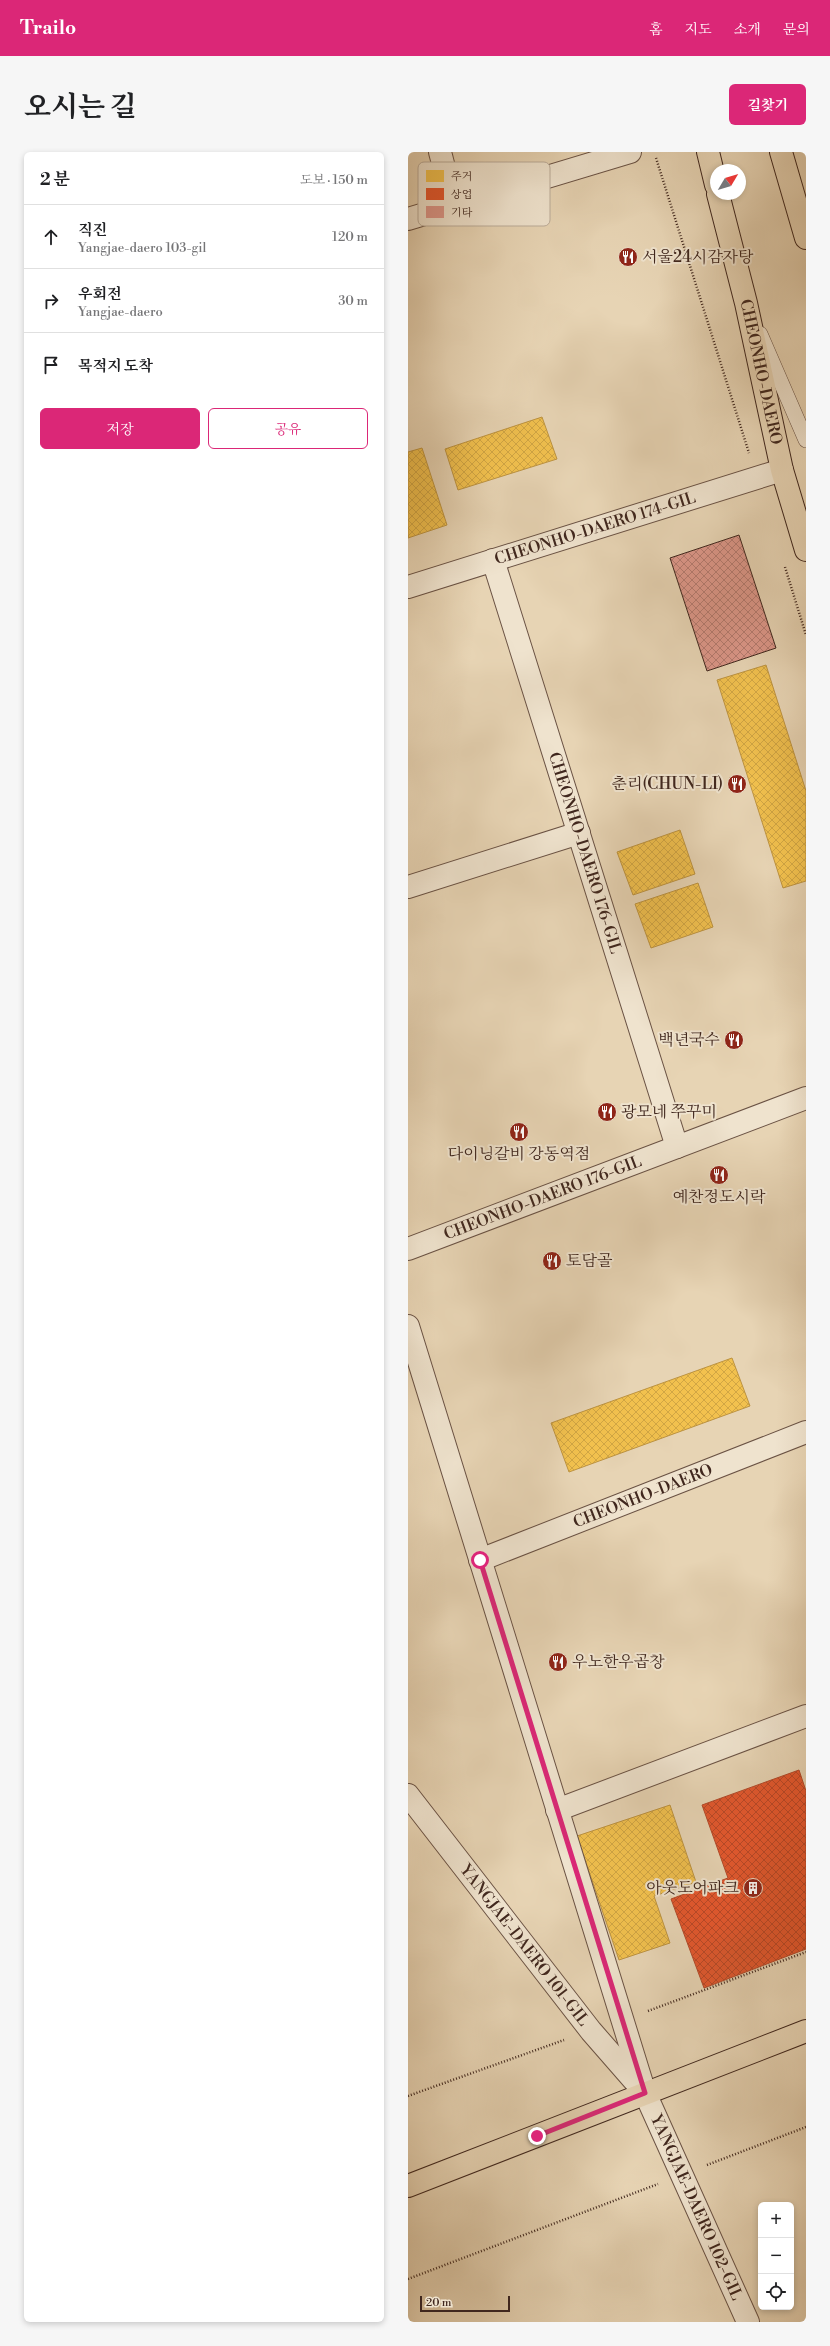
<!DOCTYPE html>
<html lang="ko">
<meta charset="utf-8">
<style>
:root{--surface:#fff;--page:#f6f6f6;--text:#202124;--muted:#757577;--line:#e0e0e0;--accent:#db2777}
body{margin:0;font-family:"Libre Bodoni","Noto Serif KR",serif;background:var(--page);color:var(--text)}
.controls{position:absolute;right:12px;bottom:12px;display:grid;overflow:hidden;border-radius:6px;box-shadow:0 2px 6px #0003}
.controls button{width:36px;height:36px;display:grid;place-items:center;padding:0;border:0;border-bottom:1px solid var(--line);background:var(--surface);color:var(--text);font:20px sans-serif}
.compass{position:absolute;left:302px;top:12px;width:36px;height:36px;border-radius:50%;background:var(--surface);box-shadow:0 2px 6px #0003;rotate:52deg}
.scale{position:absolute;left:12px;bottom:10px;width:90px;box-sizing:border-box;padding-left:4px;border:2px solid #40271e;border-top:0;font-size:11px;line-height:14px;white-space:nowrap;color:#40271e;-webkit-text-stroke:3px #efe3ce;paint-order:stroke}
.stop{position:absolute;width:12px;height:12px;margin:-9px;border:3px solid #db2777;border-radius:50%;background:#fff}
.stop.end{background:#db2777;border-color:#fff;box-shadow:0 1px 4px #0008}
.list{margin:0;padding:0;list-style:none}
h2{display:flex;justify-content:space-between;align-items:center;height:52px;margin:0;padding:0 16px;font-size:17px}
h2 small{font-size:13px;font-weight:400;color:var(--muted)}
.list li{display:grid;grid-template-columns:26px 1fr auto;gap:12px;align-items:center;box-sizing:border-box;height:64px;padding:0 16px;border-top:1px solid var(--line)}
.list b{display:block;font-size:15px;white-space:nowrap}
.list p{margin:0;font-size:13px;white-space:nowrap;color:var(--muted)}
.list em{font-size:13px;font-style:normal;color:var(--muted)}
.actions{display:flex;gap:8px;padding:12px 16px}
.actions a{flex:1;padding:9px 0;border:1px solid var(--accent);border-radius:6px;text-align:center;font-size:14px;color:var(--accent)}
.actions .main{background:var(--accent);color:#fff}
.icon{flex:none;width:22px;height:22px;fill:none;stroke:currentColor;stroke-width:2;stroke-linecap:round;stroke-linejoin:round}
.map{position:relative;flex:none;width:398px;height:2170px;overflow:hidden;border-radius:6px}
header{display:flex;align-items:center;gap:24px;box-sizing:border-box;height:56px;padding:0 20px;background:var(--accent);color:#fff}
header strong{font-size:19px}
nav{display:flex;gap:22px;margin-inline-start:auto;font-size:14px}
.intro{display:flex;align-items:center;justify-content:space-between;box-sizing:border-box;height:96px;padding:0 24px}
h1{margin:0;font-size:28px}
.button{padding:10px 18px;border-radius:6px;background:var(--accent);color:#fff;font-size:14px;font-weight:700}
main{display:flex;gap:24px;padding:0 24px}
aside{flex:1;background:var(--surface);border-radius:6px;box-shadow:0 2px 6px #0003}
.map>svg:first-child{display:block}
.homes{fill:url(#homes-cross-hatch);stroke:#bd9340}
.shops{fill:url(#shops-cross-hatch);stroke:#b34929}
.building{fill:url(#building-cross-hatch);stroke:#40271e}
.lines{fill:none;stroke-linecap:round;stroke-linejoin:round}
.service-casing{stroke:#6a5244;stroke-width:16}
.minor-casing{stroke:#6a5244;stroke-width:24}
.tertiary-casing{stroke:#6a5244;stroke-width:24}
.primary-casing{stroke:#40271e;stroke-width:24}
.path{stroke:#40271e;stroke-width:2.5;stroke-dasharray:1 2;stroke-linecap:butt}
.service{stroke:#efe3ce;stroke-width:15}
.minor{stroke:#efe3ce;stroke-width:22}
.tertiary{stroke:#efe3ce;stroke-width:22}
.primary{stroke:#e7d4b4;stroke-width:22}
.route{stroke:#db2777;stroke-width:5}
.labels{text-anchor:middle;dominant-baseline:central;stroke-width:4;stroke-linejoin:round;paint-order:stroke}
.poi-label{font-size:16px;fill:#40271e;stroke:#efe3ce;text-anchor:start}
.street-label{font-size:16px;fill:#40271e;stroke:#efe3ce}
.key{fill:#efe3ce;stroke:#baab99;stroke-width:1}
.key-label{font-size:11px;fill:#40271e}
</style>
<header>
<strong>Trailo</strong>
<nav><a>홈</a><a>지도</a><a>소개</a><a>문의</a></nav>
</header>
<div class="intro"><h1>오시는 길</h1><a class="button">길찾기</a></div>
<main>
<aside>
<h2>2 분<small>도보 · 150 m</small></h2>
<ul class="list">
<li><svg class="icon" aria-label="ahead" viewBox="0 0 24 24"><path d="M12 20V5M6 11l6-6 6 6"/></svg><div><b>직진</b><p>Yangjae-daero 103-gil</p></div><em>120 m</em></li>
<li><svg class="icon" aria-label="right" viewBox="0 0 24 24"><path d="M7 20v-9h11M14 6l5 5-5 5"/></svg><div><b>우회전</b><p>Yangjae-daero</p></div><em>30 m</em></li>
<li><svg class="icon" aria-label="arrive" viewBox="0 0 24 24"><path d="M6 21V4h12l-3 4 3 4H6"/></svg><div><b>목적지 도착</b></div></li>
</ul>
<div class="actions"><a class="main">저장</a><a>공유</a></div>
</aside>
<div class="map">
<svg width="398" height="2170" viewBox="0 0 398 2170">
<defs>
<pattern id="homes-cross-hatch" width="8" height="8" patternUnits="userSpaceOnUse"><rect width="8" height="8" fill="#f2c14e"/><path d="M0 0l8 8M0 8l8-8" fill="none" stroke="#d1a644"/></pattern>
<pattern id="shops-cross-hatch" width="8" height="8" patternUnits="userSpaceOnUse"><rect width="8" height="8" fill="#e4572e"/><path d="M0 0l8 8M0 8l8-8" fill="none" stroke="#ba4827"/></pattern>
<pattern id="building-cross-hatch" width="8" height="8" patternUnits="userSpaceOnUse"><rect width="8" height="8" fill="#dd978a"/><path d="M0 0l8 8M0 8l8-8" fill="none" stroke="#b57b70"/></pattern>
</defs>
<rect width="100%" height="100%" fill="#e7d4b4"/>
<filter id="stains"><feTurbulence type="fractalNoise" baseFrequency=".005" numOctaves="4"/><feColorMatrix values="0 0 0 0 .2 0 0 0 0 .09 0 0 0 0 .02 0 0 0 .5 -.17"/></filter>
<radialGradient id="worn" r=".72"><stop offset=".6" stop-color="#630" stop-opacity="0"/><stop offset="1" stop-color="#630" stop-opacity=".3"/></radialGradient>
<g class="homes">
<polygon points="134,265 149,307 50,338 37,297"/>
<polygon points="14,296 39,373 0,386 0,300"/>
<polygon points="358,513 398,639 398,729 375,736 309,528"/>
<polygon points="272,678 287,722 225,743 209,700"/>
<polygon points="290,731 305,775 243,796 227,752"/>
<polygon points="324,1206 342,1254 161,1320 143,1271"/>
<polygon points="262,1653 288,1730 246,1744 262,1791 211,1808 169,1684"/>
</g>
<polygon class="shops" points="391,1618 398,1639 398,1797 296,1836 263,1747 320,1726 294,1653"/>
<polygon class="building" points="331,383 368,496 299,519 262,406"/>
<g class="lines">
<defs>
<polyline id="service" points="352,182 398,288"/>
<g id="minor">
<polyline points="32,0 46,54"/>
<path id="s1" d="M85 408 269 995"/>
<path id="s2" d="M0 435 374 318"/>
<polyline points="0,735 171,681"/>
<path id="s3" d="M0 1097 398 946"/>
<path id="s4" d="M0 1174 237 1941 340 2170"/>
<path id="s5" d="M72 1408 398 1280"/>
<path id="s6" d="M0 1643 183 1879 231 1934"/>
<polyline points="149,1658 398,1564"/>
</g>
<polyline id="tertiary" points="0,67 222,0"/>
<g id="primary">
<polyline points="300,0 308,33"/>
<polyline points="373,0 398,86"/>
<path id="s7" d="M310 42 338 151 374 318 398 398"/>
<polyline points="0,2034 398,1879"/>
</g>
</defs>
<use href="#service" class="service-casing"/>
<use href="#minor" class="minor-casing"/>
<use href="#tertiary" class="tertiary-casing"/>
<use href="#primary" class="primary-casing"/>
<g class="path">
<polyline points="248,6 341,301"/>
<polyline points="377,415 398,483"/>
<polyline points="240,1859 398,1800"/>
<polyline points="0,1944 156,1888"/>
<polyline points="299,2013 398,1975"/>
<polyline points="0,2127 250,2032"/>
</g>
<use href="#service" class="service"/>
<use href="#minor" class="minor"/>
<use href="#tertiary" class="tertiary"/>
<use href="#primary" class="primary"/>
</g>
<g class="lines">
<polyline class="route" points="72,1408 237,1941 129,1984"/>
</g>
<defs>
<symbol id="restaurant-disc" viewBox="-11 -11 22 22"><circle r="9.5" fill="#8f2418" stroke="#efe3ce"/><path d="M-5-6h1v4h1v-4h1v4h1v-4h1v5L-1.5 .5V6h-2V.5L-5-1ZM5-6V6H3V1.5H1.5Q1.5-4 5-6Z" fill="#fff"/></symbol>
<symbol id="building-disc" viewBox="-11 -11 22 22"><circle r="9.5" fill="#8f2418" stroke="#efe3ce"/><path d="M-4-6H4V6H1V3H-1V6H-4ZM-2.5-4.3h1.7v1.8h-1.7ZM.8-4.3h1.7v1.8H.8ZM-2.5-1h1.7V.8h-1.7ZM.8-1h1.7V.8H.8Z" fill="#fff"/></symbol>
</defs>
<g fill-rule="evenodd">
<use href="#restaurant-disc" x="209" y="94" width="22" height="22"/>
<use href="#restaurant-disc" x="318" y="621" width="22" height="22"/>
<use href="#restaurant-disc" x="315" y="877" width="22" height="22"/>
<use href="#restaurant-disc" x="188" y="949" width="22" height="22"/>
<use href="#restaurant-disc" x="100" y="969" width="22" height="22"/>
<use href="#restaurant-disc" x="300" y="1012" width="22" height="22"/>
<use href="#restaurant-disc" x="133" y="1098" width="22" height="22"/>
<use href="#restaurant-disc" x="139" y="1499" width="22" height="22"/>
<use href="#building-disc" x="334" y="1725" width="22" height="22"/>
</g>
<g class="labels">
<g class="poi-label">
<text x="234" y="105">서울24시감자탕</text>
<text x="315" y="632" text-anchor="end">춘리(CHUN-LI)</text>
<text x="312" y="888" text-anchor="end">백년국수</text>
<text x="213" y="960">광모네 쭈꾸미</text>
<text x="111" y="1002" text-anchor="middle">다이닝갈비 강동역점</text>
<text x="311" y="1045" text-anchor="middle">예찬정도시락</text>
<text x="158" y="1109">토담골</text>
<text x="164" y="1510">우노한우곱창</text>
<text x="331" y="1736" text-anchor="end">아웃도어파크</text>
</g>
<g class="street-label">
<text stroke="none"><textPath href="#s7" startOffset="183">CHEONHO-DAERO</textPath></text>
<text stroke="none"><textPath href="#s2" startOffset="196">CHEONHO-DAERO 174-GIL</textPath></text>
<text stroke="none"><textPath href="#s1" startOffset="307">CHEONHO-DAERO 176-GIL</textPath></text>
<text stroke="none"><textPath href="#s3" startOffset="144">CHEONHO-DAERO 176-GIL</textPath></text>
<text stroke="none"><textPath href="#s5" startOffset="175">CHEONHO-DAERO</textPath></text>
<text stroke="none"><textPath href="#s6" startOffset="190">YANGJAE-DAERO 101-GIL</textPath></text>
<text stroke="none"><textPath href="#s4" startOffset="928">YANGJAE-DAERO 102-GIL</textPath></text>
</g>
</g>
<rect x="10" y="10" width="132" height="64" rx="6" class="key"/>
<rect x="18" y="18" width="18" height="12" fill="#f2c14e"/>
<rect x="18" y="36" width="18" height="12" fill="#e4572e"/>
<rect x="18" y="54" width="18" height="12" fill="#dd978a"/>
<g class="key-label">
<text x="43" y="28">주거</text>
<text x="43" y="46">상업</text>
<text x="43" y="64">기타</text>
</g>
<rect width="100%" height="100%" filter="url(#stains)"/>
<rect width="100%" height="100%" fill="url(#worn)"/>
</svg>
<div class="controls">
<button>+</button>
<button>−</button>
<button><svg class="icon" aria-label="locate" viewBox="0 0 24 24"><circle cx="12" cy="12" r="6"/><path d="M12 2v4M12 18v4M2 12h4M18 12h4"/></svg></button>
</div>
<svg class="compass" viewBox="-18 -18 36 36"><path d="M0-13l5 13h-10z" fill="#e53935"/><path d="M0 13l5-13h-10z" fill="#757577"/></svg>
<div class="scale">20 m</div>
<div class="stop" style="left:72px;top:1408px"></div>
<div class="stop end" style="left:129px;top:1984px"></div>
</div>
</main>
